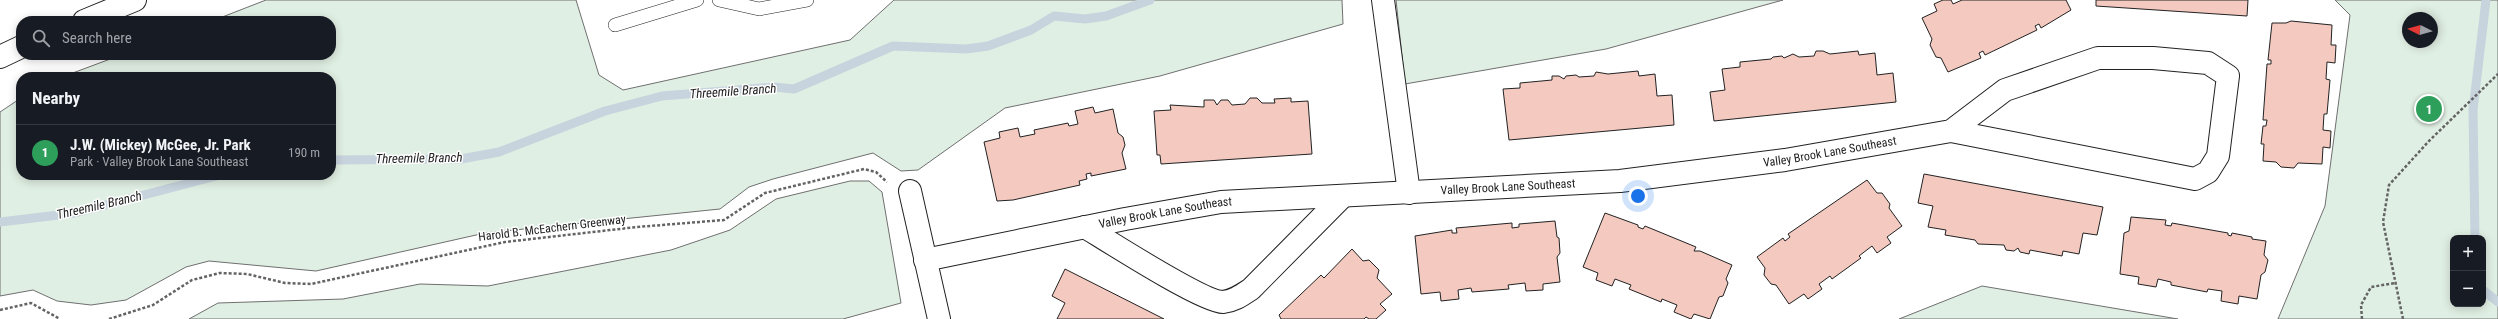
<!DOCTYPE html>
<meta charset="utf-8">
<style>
:root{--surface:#171b24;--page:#20242c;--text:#f1f3f6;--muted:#9ea1a6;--line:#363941;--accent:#ea580c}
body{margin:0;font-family:"Roboto Condensed",sans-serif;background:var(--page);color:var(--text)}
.controls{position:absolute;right:12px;bottom:12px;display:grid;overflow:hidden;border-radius:8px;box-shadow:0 2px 10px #0003}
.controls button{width:36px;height:36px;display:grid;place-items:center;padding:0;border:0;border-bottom:1px solid var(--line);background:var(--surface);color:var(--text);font:20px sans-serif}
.compass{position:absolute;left:2402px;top:12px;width:36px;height:36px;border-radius:50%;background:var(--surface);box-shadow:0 2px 10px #0003;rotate:276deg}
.you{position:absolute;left:1638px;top:196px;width:14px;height:14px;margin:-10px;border:3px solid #fff;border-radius:50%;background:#1a73e8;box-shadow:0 0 0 6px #1a73e833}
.badge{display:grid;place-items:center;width:26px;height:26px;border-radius:50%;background:var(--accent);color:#fff;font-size:13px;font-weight:700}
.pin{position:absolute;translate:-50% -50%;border:2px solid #fff;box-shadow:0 1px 4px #0006}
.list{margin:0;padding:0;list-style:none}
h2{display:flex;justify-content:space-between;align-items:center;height:52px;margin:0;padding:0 16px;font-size:17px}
h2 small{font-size:13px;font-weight:400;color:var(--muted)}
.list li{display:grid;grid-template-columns:26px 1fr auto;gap:12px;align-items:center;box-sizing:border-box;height:56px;padding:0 16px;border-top:1px solid var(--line)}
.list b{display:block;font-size:15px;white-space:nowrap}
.list p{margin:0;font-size:13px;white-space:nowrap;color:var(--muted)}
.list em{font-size:13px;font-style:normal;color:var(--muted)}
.icon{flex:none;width:22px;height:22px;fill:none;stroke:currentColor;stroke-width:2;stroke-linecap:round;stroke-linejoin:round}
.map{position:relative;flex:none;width:2498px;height:319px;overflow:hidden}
.search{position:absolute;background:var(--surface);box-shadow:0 2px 10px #0003;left:16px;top:16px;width:320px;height:44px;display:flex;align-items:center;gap:10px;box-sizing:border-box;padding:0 14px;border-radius:16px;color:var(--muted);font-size:15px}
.panel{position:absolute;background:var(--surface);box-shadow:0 2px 10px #0003;left:16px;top:72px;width:320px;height:108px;border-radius:16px}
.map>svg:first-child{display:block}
.green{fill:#e0efe3;stroke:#6f6f6f;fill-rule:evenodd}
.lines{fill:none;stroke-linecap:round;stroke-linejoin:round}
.stream{stroke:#c7d3dd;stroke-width:9}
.building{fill:#f3c9c0;stroke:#222}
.service-casing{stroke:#222;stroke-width:14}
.minor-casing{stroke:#222;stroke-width:24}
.primary-casing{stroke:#222;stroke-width:24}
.path{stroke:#646464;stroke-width:2.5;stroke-dasharray:3 2;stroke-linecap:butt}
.service{stroke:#fff;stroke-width:13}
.minor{stroke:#fff;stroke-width:22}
.primary{stroke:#fff;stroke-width:22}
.labels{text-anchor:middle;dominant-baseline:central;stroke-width:3;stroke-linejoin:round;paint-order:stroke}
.street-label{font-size:12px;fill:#222;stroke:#fff}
.water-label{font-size:13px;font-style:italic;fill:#222;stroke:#fff}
</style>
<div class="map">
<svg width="2498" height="319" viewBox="0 0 2498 319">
<rect width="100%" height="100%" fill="#fff"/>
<g class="green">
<polygon points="266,0 576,0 599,75 623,90 850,40 894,0 1342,0 1343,24 1160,76 1005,108 918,170 901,171 873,153 773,179 749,187 720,209 485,233 316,271 209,261 186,267 126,300 91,305 57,301 33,290 0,296 0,112 21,98 21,175 331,175 331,77 62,77 121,55 331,55 331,21 212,21"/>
<polygon points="1396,0 1783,0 1606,49 1405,84"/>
<path d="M2335 0H2498V319H2278L2325 206 2350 15ZM2408 18H2432V42H2408ZM2453 238H2483V304H2453Z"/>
<polygon points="850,181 869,181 882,192 901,303 843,319 189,319 218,303 343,299 420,284 488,286 671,250 730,230 776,199"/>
<polygon points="1982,286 2178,319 1899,319"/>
</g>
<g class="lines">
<g class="stream">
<polyline points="331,160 461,159 499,152 605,111 662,96 774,87 794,89 893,46 966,49 988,46 1031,30 1054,16 1085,19 1106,16 1150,0"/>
<polyline points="0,222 75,213 220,175"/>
<polyline points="2475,238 2473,110 2486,0"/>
<polyline points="2483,290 2498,302"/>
</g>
</g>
<g class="building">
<polygon points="1943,0 1951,0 1953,4 1962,0 2066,0 2071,10 2041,28 2039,24 2035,26 2037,30 1985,55 1983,51 1979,53 1981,58 1948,72 1941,58 1936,57 1930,45 1932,39 1922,18 1937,11 1934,4"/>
<polygon points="2096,0 2248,0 2247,16 2096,6"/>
<polygon points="2291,21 2332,25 2331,45 2336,45 2335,63 2327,62 2326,79 2330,80 2327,114 2324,114 2323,130 2331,131 2330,148 2323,147 2322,164 2298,163 2294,168 2281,167 2276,162 2263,161 2264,144 2261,144 2263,126 2266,126 2267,120 2263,120 2267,64 2271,64 2271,60 2268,60 2272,23 2286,23"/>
<polygon points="1816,51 1823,51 1830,54 1858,51 1859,55 1875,53 1877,75 1893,73 1896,102 1714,121 1710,92 1725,90 1722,69 1740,67 1740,62 1771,59 1773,57 1782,56 1784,58 1793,54 1799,57 1814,56"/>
<polygon points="1638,71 1639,76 1655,74 1657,96 1672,95 1674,125 1509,140 1503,89 1520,88 1520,83 1552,80 1552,76 1559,76 1564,79 1566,76 1576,75 1579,77 1594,76 1596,72 1608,74"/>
<polygon points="1250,98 1257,98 1262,103 1275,103 1274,99 1291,98 1291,102 1308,101 1312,154 1161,164 1160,155 1157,155 1154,111 1171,110 1170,105 1204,107 1204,100 1214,100 1217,105 1221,100 1228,100 1232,105 1245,104"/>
<polygon points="1093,107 1095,113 1113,109 1118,133 1123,137 1125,145 1122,153 1126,169 1091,176 1091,173 1086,174 1087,179 1079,181 1080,185 1013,200 997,201 984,142 1000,138 999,132 1018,128 1020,137 1035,134 1034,130 1068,123 1069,126 1078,124 1075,111"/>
<polygon points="1924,174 2103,207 2097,235 2083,233 2079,254 2063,251 2062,256 2030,250 2029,254 2020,252 2018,248 2014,251 2006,250 2004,245 1978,244 1975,240 1945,235 1946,230 1928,227 1933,206 1918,203"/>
<polygon points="1867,180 1877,193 1882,193 1890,204 1889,208 1902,226 1887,237 1891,243 1877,253 1872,246 1859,256 1861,258 1832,279 1830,276 1819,284 1822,289 1808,299 1804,294 1789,304 1776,285 1771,284 1764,275 1765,268 1757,257 1783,238 1785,241 1790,237 1788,234"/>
<polygon points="1605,213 1638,225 1638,227 1643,229 1645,226 1696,247 1694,251 1700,251 1732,265 1726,279 1728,283 1723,296 1719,297 1710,319 1694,314 1691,319 1674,312 1677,305 1662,299 1661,302 1629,289 1631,285 1615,279 1612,286 1596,280 1598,273 1583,267"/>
<polygon points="2131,217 2166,220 2165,225 2171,226 2172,223 2228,233 2228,235 2231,236 2232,233 2252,237 2252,239 2266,241 2264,255 2268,260 2265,272 2261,275 2257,299 2239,296 2238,304 2221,301 2222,291 2208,289 2207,292 2171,285 2171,282 2158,279 2156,287 2138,284 2139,277 2120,274 2124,233 2129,231"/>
<polygon points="1555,221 1557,237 1559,238 1560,253 1557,257 1560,282 1543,284 1543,290 1526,291 1525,283 1508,285 1509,289 1472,292 1471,288 1458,290 1459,299 1441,301 1440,292 1421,294 1415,236 1452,230 1452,233 1457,233 1456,228 1512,223 1512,228 1519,227 1519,224"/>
<polygon points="1352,249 1363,261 1369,260 1379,270 1377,278 1392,294 1380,304 1386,310 1376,319 1369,319 1366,317 1364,319 1281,319 1279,315 1321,275 1324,278"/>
<polygon points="1065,269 1164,319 1057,319 1065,303 1052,296"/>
</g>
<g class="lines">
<defs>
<g id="service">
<polyline points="719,0 759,9 807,0"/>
<polyline points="615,25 697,0"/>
</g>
<g id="minor">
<polyline points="1383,0 1409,193"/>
<polyline points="910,191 939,319"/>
<path d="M1085 227C1108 241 1203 302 1223 302 1234 301 1242 295 1251 289L1343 196"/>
<path id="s1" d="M925 260 1125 219 1221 202 1620 181 1785 160 1951 131 2005 90 2098 58H2153L2208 63 2228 76 2218 156 2208 172 2195 179 1951 131"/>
</g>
<g id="primary">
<polyline points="84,21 135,0"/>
<polyline points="0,57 21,47"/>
</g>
</defs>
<use href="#service" class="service-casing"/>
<use href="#minor" class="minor-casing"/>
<use href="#primary" class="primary-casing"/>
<g class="path">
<polyline points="0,310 31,303 60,319"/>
<polyline points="109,319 153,305 192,280 220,273 247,274 285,283 311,284 505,242 637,227 724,220 765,193 864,169 876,172 887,182"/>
<polyline points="2362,319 2361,305 2371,287 2395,283"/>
<polyline points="2403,319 2383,222 2389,185 2429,141 2498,74"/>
</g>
<use href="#service" class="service"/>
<use href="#minor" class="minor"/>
<use href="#primary" class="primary"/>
</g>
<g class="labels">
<g class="street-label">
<text stroke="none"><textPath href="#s1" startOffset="913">Valley Brook Lane Southeast</textPath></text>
<text stroke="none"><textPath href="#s1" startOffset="589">Valley Brook Lane Southeast</textPath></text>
<text stroke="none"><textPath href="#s1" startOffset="245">Valley Brook Lane Southeast</textPath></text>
<text transform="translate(552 228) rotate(-7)">Harold B. McEachern Greenway</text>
</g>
<g class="water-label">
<text transform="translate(733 91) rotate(-4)">Threemile Branch</text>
<text transform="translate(419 158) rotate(-1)">Threemile Branch</text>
<text transform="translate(99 205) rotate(-13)">Threemile Branch</text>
</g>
</g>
</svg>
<div class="controls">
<button>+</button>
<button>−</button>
</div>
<svg class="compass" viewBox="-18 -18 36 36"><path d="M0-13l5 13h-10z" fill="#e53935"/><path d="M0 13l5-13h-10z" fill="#9ea1a6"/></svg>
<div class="you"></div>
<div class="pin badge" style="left:2429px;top:109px;background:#2e9e5b">1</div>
<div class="search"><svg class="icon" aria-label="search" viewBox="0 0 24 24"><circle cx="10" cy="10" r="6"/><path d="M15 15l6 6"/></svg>Search here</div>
<section class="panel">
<h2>Nearby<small></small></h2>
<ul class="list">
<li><span class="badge" style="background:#2e9e5b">1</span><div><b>J.W. (Mickey) McGee, Jr. Park</b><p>Park · Valley Brook Lane Southeast</p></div><em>190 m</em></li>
</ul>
</section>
</div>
